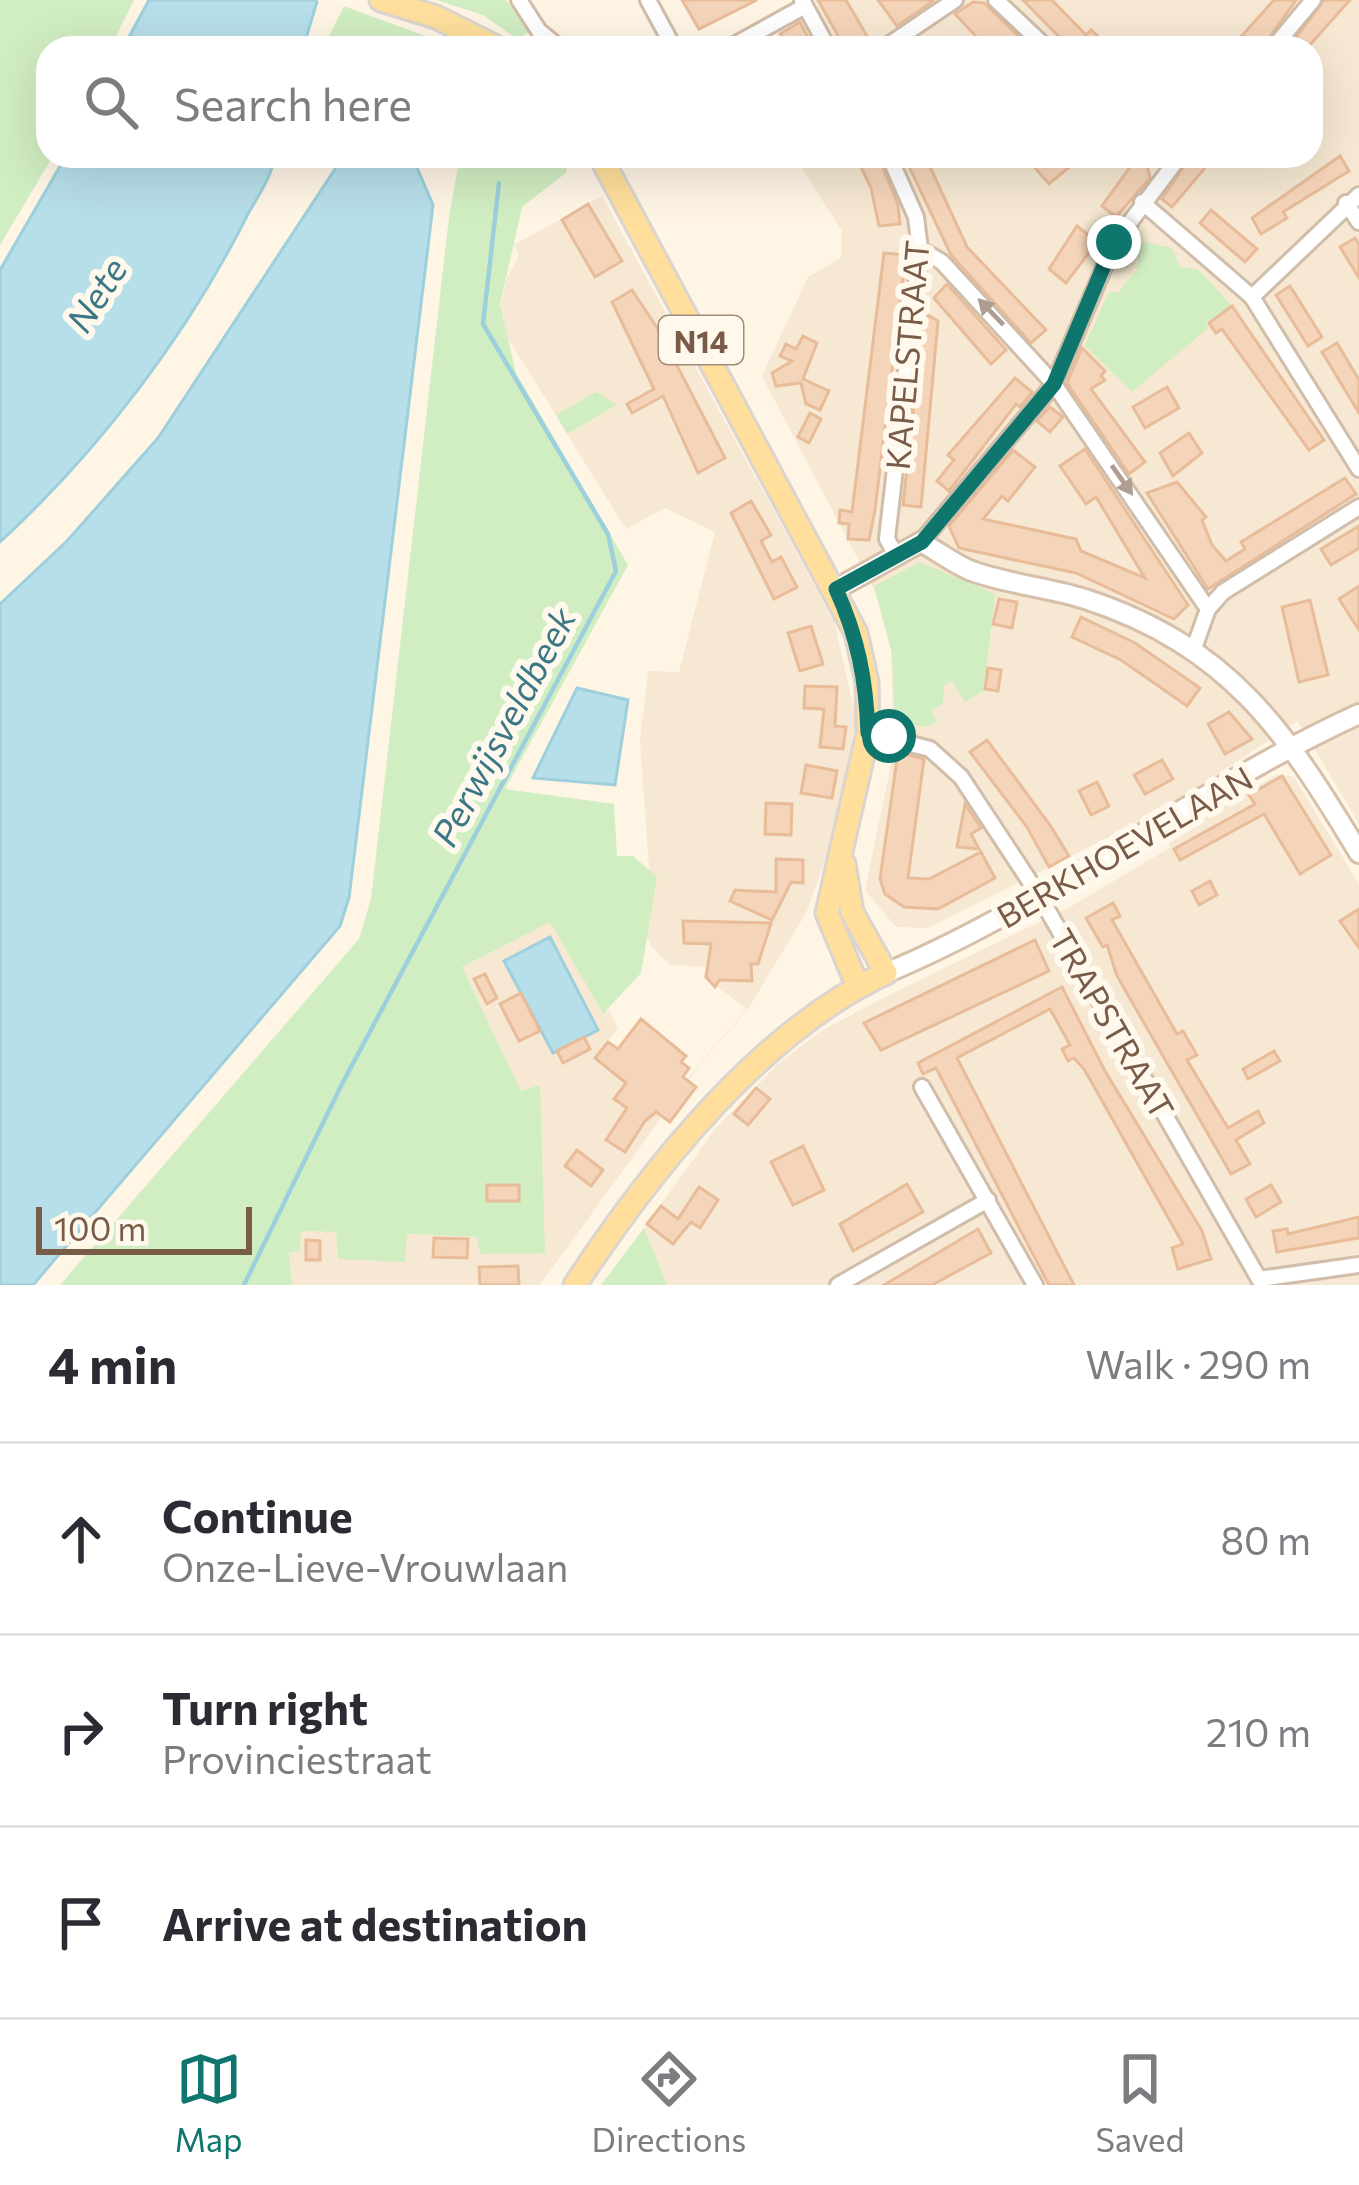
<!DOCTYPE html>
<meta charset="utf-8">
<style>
:root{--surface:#fff;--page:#f2f2f3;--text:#2b2b33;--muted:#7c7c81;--line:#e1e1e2;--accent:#0f766e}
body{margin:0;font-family:Commissioner,sans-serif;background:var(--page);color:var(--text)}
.scale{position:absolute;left:36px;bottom:30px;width:216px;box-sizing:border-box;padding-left:12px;border:6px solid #795c48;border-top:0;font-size:33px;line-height:42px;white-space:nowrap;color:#795c48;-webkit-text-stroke:9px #fff9ed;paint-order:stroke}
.stop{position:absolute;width:36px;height:36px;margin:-27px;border:9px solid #0f766e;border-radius:50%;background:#fff}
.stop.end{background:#0f766e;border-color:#fff;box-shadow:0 3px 12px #0008}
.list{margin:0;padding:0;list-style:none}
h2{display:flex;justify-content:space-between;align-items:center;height:156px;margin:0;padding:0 48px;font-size:51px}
h2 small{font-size:39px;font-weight:400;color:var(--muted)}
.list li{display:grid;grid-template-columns:78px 1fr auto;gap:36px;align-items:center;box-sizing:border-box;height:192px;padding:0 48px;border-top:3px solid var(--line)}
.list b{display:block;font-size:45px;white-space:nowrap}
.list p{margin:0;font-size:39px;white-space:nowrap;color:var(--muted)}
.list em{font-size:39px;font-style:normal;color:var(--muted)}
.icon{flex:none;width:66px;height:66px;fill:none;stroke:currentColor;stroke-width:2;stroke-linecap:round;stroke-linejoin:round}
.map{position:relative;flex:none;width:1359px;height:1285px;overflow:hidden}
.search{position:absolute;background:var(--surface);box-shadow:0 12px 48px #0002;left:36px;right:36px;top:36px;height:132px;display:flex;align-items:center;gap:30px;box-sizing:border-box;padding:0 42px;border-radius:36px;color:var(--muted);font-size:45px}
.sheet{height:732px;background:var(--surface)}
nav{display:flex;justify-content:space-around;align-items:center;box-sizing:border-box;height:168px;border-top:3px solid var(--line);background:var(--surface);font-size:33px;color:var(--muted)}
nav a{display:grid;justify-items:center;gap:6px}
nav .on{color:var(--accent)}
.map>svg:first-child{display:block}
.residential{fill:#f6e8d2}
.green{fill:#d1edc2}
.water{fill:#b7dfe9;stroke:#9dcfdc;stroke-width:3}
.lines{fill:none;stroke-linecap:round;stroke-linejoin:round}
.stream{stroke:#9dcfdc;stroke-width:4.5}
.building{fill:#f5d5ba;stroke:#e9bc99;stroke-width:3}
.street-casing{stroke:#d0bdaa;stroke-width:20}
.secondary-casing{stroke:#d6c0aa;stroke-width:24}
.primary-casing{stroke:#dcd5cf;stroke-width:27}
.street{stroke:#fff;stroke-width:14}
.secondary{stroke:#fff;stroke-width:18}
.primary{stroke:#ffdf9b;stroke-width:21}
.oneway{fill:#af9d91}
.route{stroke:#0f766e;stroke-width:15}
.labels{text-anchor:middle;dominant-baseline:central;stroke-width:12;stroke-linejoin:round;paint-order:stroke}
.shield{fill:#fff9ed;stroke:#a18b7a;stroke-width:3}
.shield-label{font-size:30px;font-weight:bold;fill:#795c48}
.street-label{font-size:33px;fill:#795c48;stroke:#fff9ed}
.water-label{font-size:36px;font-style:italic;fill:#3c7787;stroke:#fff9ed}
</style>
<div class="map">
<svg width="1359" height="1285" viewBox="0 0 1359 1285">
<rect width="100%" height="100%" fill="#fef5e5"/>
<g class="residential">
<polygon points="815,0 1359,0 1359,824 1298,721 1167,808 928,928 896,927 865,890 894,750 890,620 762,376 808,277 841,258 842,231 794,156 1311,156 1311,48 766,48 818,7"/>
<polygon points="602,196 834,621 856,719 835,834 806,913 748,1009 703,1060 540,1285 292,1285 289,1252 300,1250 300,1231 336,1232 338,1259 406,1234 478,1237 480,1253 539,1086 521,1091 462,967 550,922 602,1013 609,1010 618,1028 595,1058 662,1113 702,1060 747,1009 704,977 706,967 670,965 652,947 638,920 650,882 640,741 648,671 679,672 715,532 665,508 626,529 567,434 616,406 596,392 556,415 497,321 507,277 519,256 514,245"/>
<polygon points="1278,774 1294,777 1359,884 1359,1285 667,1285 644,1228 715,1129 778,1064 820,1032 877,1001 1070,907 1171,847 1168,840"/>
</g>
<g class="green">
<polygon points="0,0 134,0 110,48 48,48 48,156 53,156 0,245"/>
<polygon points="436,0 506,0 529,32 517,39 483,15"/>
<polygon points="344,6 457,48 323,48"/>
<polygon points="475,156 569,156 566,173 522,207 500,305 516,373 628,565 505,789 614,804 617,856 633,856 657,877 641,973 603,1014 550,922 462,967 521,1091 540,1085 545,1253 480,1254 477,1237 407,1234 405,1262 338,1259 336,1232 301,1231 300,1251 289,1253 292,1285 60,1285 359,939 371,899 449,217 458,167"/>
<polygon points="1144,242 1172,248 1180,267 1199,270 1232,306 1205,323 1208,328 1132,392 1085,346 1109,292 1119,292 1137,269 1138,248"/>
<polygon points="596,392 617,405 567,434 556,415"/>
<polygon points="920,562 995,594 984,690 965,702 952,681 944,685 943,703 931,711 937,721 927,727 895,721 892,654 874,586"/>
<polygon points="644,1228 667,1285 601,1285"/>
</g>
<g class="water">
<polygon points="149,0 316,0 317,2 303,48 123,48"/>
<path d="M66 156H274C273 176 257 197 248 214 188 334 99 451 0 542V270Z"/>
<polygon points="351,156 412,156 433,205 349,898 340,926 33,1285 0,1285 0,604 67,541 158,438 337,166"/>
<polygon points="577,688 628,700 615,785 533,778"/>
<polygon points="550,937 598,1030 553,1053 504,961"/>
</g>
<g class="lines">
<g class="stream">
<polyline points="323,46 331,48"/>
<polyline points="244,1285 342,1084 616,571 608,534 483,324 499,183"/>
</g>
</g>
<g class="building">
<polygon points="682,0 757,0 699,29"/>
<polygon points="818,0 846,0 871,43 845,48"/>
<polygon points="878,0 932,0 933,1 897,26"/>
<polygon points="1023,0 1052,0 1086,35 1091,30 1111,48 1070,48"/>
<polygon points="1274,0 1296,0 1262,48 1231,48"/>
<polygon points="1324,0 1350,0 1307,48 1288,48"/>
<polygon points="973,2 984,3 1031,48 996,44 987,48 955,14"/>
<polygon points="800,22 805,32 815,48 791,48 780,34"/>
<polygon points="856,156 878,156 898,205 900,224 879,226 871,188"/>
<polygon points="904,156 925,156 967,247 1046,330 1031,343 951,255"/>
<polygon points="1040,156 1083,156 1049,184 1031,163"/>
<polygon points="1119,156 1145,156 1150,178 1116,217 1102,206 1130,167"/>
<polygon points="1191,156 1215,156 1172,207 1162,199"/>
<polygon points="1340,156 1349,171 1283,212 1287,218 1261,234 1252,218"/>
<polygon points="588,204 622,261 595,277 562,220"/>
<polygon points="1211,210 1257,249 1245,262 1200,223"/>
<polygon points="1077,226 1097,242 1066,283 1049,269"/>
<polygon points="1355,238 1359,245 1359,278 1340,247"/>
<polygon points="884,253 906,255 875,510 869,540 848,539 849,524 839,523 840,510 852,512"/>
<polygon points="947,284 1006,350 991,364 934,298"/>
<polygon points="1290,286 1322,337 1308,346 1276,295"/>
<polygon points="632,290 658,329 725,458 698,473 663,396 632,413 627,404 654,389 612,302"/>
<polygon points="1232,306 1324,440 1309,450 1222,329 1216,333 1209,323"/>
<polygon points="924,313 938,321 921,507 903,505"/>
<polygon points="803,336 817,343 803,379 829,391 820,410 806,404 801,383 776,386 772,373 792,361 780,356 786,344 796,349"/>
<polygon points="1337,343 1359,380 1359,413 1322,352"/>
<polygon points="1082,348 1105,371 1101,376 1105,380 1091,389 1145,462 1129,474 1067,383"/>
<polygon points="1015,378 1032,392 1020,407 1016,404 949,491 937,481 954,460 948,455"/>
<polygon points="1167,387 1179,408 1145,428 1133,407"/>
<polygon points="1050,407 1063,417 1050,432 1037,421"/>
<polygon points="810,413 821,419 809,443 798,437"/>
<polygon points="1189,433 1202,453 1173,476 1160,453"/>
<polygon points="1085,449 1188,605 1174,619 1076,573 959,548 949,526 1013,450 1035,467 1008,501 1002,496 983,519 1076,539 1081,551 1145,578 1096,497 1086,504 1060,466"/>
<polygon points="1345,478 1356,494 1208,589 1147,493 1177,482 1206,517 1202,520 1212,545 1226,561 1245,549 1241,542"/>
<polygon points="751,501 771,535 761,541 772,562 781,557 797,587 774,599 731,513"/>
<polygon points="1359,526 1359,548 1331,565 1321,549"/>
<polygon points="1359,586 1359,630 1339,599"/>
<polygon points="999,599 1017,602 1012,628 993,624"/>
<polygon points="1310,600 1328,675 1299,682 1282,607"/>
<polygon points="1081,617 1135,643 1200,688 1187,706 1121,660 1072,637"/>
<polygon points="811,626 823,664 800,671 788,633"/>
<polygon points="988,668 1001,670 998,691 985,689"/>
<polygon points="805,686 837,687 835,726 846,727 843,749 820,747 824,709 804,708"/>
<polygon points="1229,712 1252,739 1225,754 1208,724"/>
<polygon points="987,740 1050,825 1069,856 1049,867 1027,827 970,752"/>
<polygon points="898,752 924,759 908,878 929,879 981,852 995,878 938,909 904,907 885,894 880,879"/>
<polygon points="1162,760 1173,779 1145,794 1134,775"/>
<polygon points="806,765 837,771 832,798 801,793"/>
<polygon points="1282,776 1331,855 1300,874 1264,814 1180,860 1174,849 1255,804 1249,795"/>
<polygon points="1097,782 1109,806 1091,815 1079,791"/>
<polygon points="766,803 792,804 791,835 765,834"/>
<polygon points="965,804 981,828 971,834 979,849 957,847"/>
<polygon points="776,859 803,860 803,883 791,882 772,920 730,901 735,890 776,892"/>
<polygon points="1210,881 1217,895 1199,905 1192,891"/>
<polygon points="1113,903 1120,916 1112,920 1177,1034 1183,1031 1197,1055 1187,1060 1228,1128 1258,1111 1264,1123 1236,1140 1250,1164 1231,1174 1117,976 1107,945 1103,947 1086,918"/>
<polygon points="1359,909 1359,948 1340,921"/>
<polygon points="683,921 771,923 758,964 751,964 752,981 719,980 715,987 706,977 711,944 684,943"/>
<polygon points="1035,940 1049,971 881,1050 864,1023"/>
<polygon points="485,974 497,998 487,1004 474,979"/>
<polygon points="1062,987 1105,1071 1202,1231 1211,1259 1178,1269 1172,1248 1183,1244 1084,1069 1074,1058 1068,1061 1062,1049 1070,1045 1050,1009 957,1058 1074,1285 1049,1285 936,1068 923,1074 918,1063"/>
<polygon points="521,993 540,1031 519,1041 500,1004"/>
<polygon points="641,1019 686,1056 681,1062 689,1068 683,1077 696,1087 670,1122 656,1112 645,1121 625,1152 606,1140 627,1108 614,1099 626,1083 595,1058 608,1042 618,1049"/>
<polygon points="584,1037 590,1049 563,1063 557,1051"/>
<polygon points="1274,1051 1280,1061 1248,1079 1243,1069"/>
<polygon points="756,1088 770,1099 748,1125 734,1114"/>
<polygon points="803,1146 824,1190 793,1205 771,1162"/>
<polygon points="577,1150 603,1170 591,1186 565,1166"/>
<polygon points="907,1184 923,1212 853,1251 840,1224"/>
<rect x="487" y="1185" width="32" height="16"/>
<polygon points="1271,1185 1281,1202 1256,1217 1246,1199"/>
<polygon points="699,1187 718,1200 700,1228 691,1222 673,1244 647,1224 661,1206 678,1219"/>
<polygon points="1359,1217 1359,1238 1277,1252 1273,1231 1287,1229 1288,1234"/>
<polygon points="978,1229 991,1253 932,1285 884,1285"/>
<polygon points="434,1238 468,1239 467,1258 433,1257"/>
<polygon points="306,1240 320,1241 320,1260 306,1260"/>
<polygon points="518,1266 519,1285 480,1285 479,1267"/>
</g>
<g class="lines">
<defs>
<g id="street">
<polyline points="519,0 539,31 560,48"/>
<polyline points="648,0 674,48"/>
<polyline points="802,0 828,48"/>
<polyline points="996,0 1047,48"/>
<polyline points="729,48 805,6"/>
<polyline points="884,48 955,0"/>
<polyline points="1273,48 1313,0"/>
<polyline points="889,156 916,217 920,249 887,539 897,557"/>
<polyline points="1142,202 1252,297 1359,469"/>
<polyline points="1346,203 1359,222"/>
<polyline points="920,249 942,262 1054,384 1208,609"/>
<polyline points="1252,297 1359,195"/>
<polyline points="921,542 1054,384 1115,242 1180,156"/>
<polyline points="1193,651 1208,609 1223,592 1359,507"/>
<polyline points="868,733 930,749 961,777 1040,897 1259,1279"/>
<polyline points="922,1087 1035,1285"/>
<polyline points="1259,1279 1359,1265"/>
<polyline points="838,1285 988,1200"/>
</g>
<g id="secondary">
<path d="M836 589 921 542C937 551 953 563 969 570 1006 584 1047 587 1085 599 1229 646 1285 730 1359 853"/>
<path d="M886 973C1053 903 1195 789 1359 714"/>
</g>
<g id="primary">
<polyline points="381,0 436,17 498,48"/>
<polyline points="600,156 856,633 867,682 868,733 827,913 858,987"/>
<path d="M575 1285C651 1170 759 1032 886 973L852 912 844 864"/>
</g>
</defs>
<use href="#street" class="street-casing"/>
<use href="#secondary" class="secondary-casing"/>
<use href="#primary" class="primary-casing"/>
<use href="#street" class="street"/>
<use href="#secondary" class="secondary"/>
<use href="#primary" class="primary"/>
</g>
<defs><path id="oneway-solid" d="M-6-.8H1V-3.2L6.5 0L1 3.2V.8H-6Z" transform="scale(3)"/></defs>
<g class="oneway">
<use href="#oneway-solid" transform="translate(991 312) rotate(-134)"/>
<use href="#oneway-solid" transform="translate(1122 480) rotate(55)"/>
</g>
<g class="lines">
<path class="route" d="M889 736 868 733C866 679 858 638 836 589L922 542 1054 384 1114 242"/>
</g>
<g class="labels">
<rect class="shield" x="659" y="316" width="84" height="48" rx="9"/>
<g class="shield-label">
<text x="701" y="340">N14</text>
</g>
<g class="street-label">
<text transform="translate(906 355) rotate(-85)">KAPELSTRAAT</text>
<text transform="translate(1124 846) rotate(-30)">BERKHOEVELAAN</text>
<text transform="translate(1113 1023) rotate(60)">TRAPSTRAAT</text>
</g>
<g class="water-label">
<text transform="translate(95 294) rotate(-58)">Nete</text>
<text transform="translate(502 726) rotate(-62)">Perwijsveldbeek</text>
</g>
</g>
</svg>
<div class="scale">100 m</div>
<div class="stop" style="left:889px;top:736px"></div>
<div class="stop end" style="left:1114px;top:242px"></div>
<div class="search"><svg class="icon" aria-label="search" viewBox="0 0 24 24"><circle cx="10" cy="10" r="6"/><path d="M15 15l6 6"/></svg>Search here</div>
</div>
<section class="sheet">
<h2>4 min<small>Walk · 290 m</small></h2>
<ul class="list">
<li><svg class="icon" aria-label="ahead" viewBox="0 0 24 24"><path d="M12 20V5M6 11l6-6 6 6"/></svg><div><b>Continue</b><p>Onze-Lieve-Vrouwlaan</p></div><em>80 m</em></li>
<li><svg class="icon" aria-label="right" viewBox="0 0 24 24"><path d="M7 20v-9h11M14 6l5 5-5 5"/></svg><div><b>Turn right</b><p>Provinciestraat</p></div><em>210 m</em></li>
<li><svg class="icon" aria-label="arrive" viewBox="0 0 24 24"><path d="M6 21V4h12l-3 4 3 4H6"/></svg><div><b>Arrive at destination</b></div></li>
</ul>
</section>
<nav>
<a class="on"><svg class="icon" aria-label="map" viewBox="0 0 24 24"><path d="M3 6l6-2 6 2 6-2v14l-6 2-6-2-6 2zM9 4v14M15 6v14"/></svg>Map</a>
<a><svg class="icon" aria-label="directions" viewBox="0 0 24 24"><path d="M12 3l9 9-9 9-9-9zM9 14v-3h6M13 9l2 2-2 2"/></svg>Directions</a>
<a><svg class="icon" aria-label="saved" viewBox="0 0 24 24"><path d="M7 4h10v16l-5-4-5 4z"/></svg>Saved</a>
</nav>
